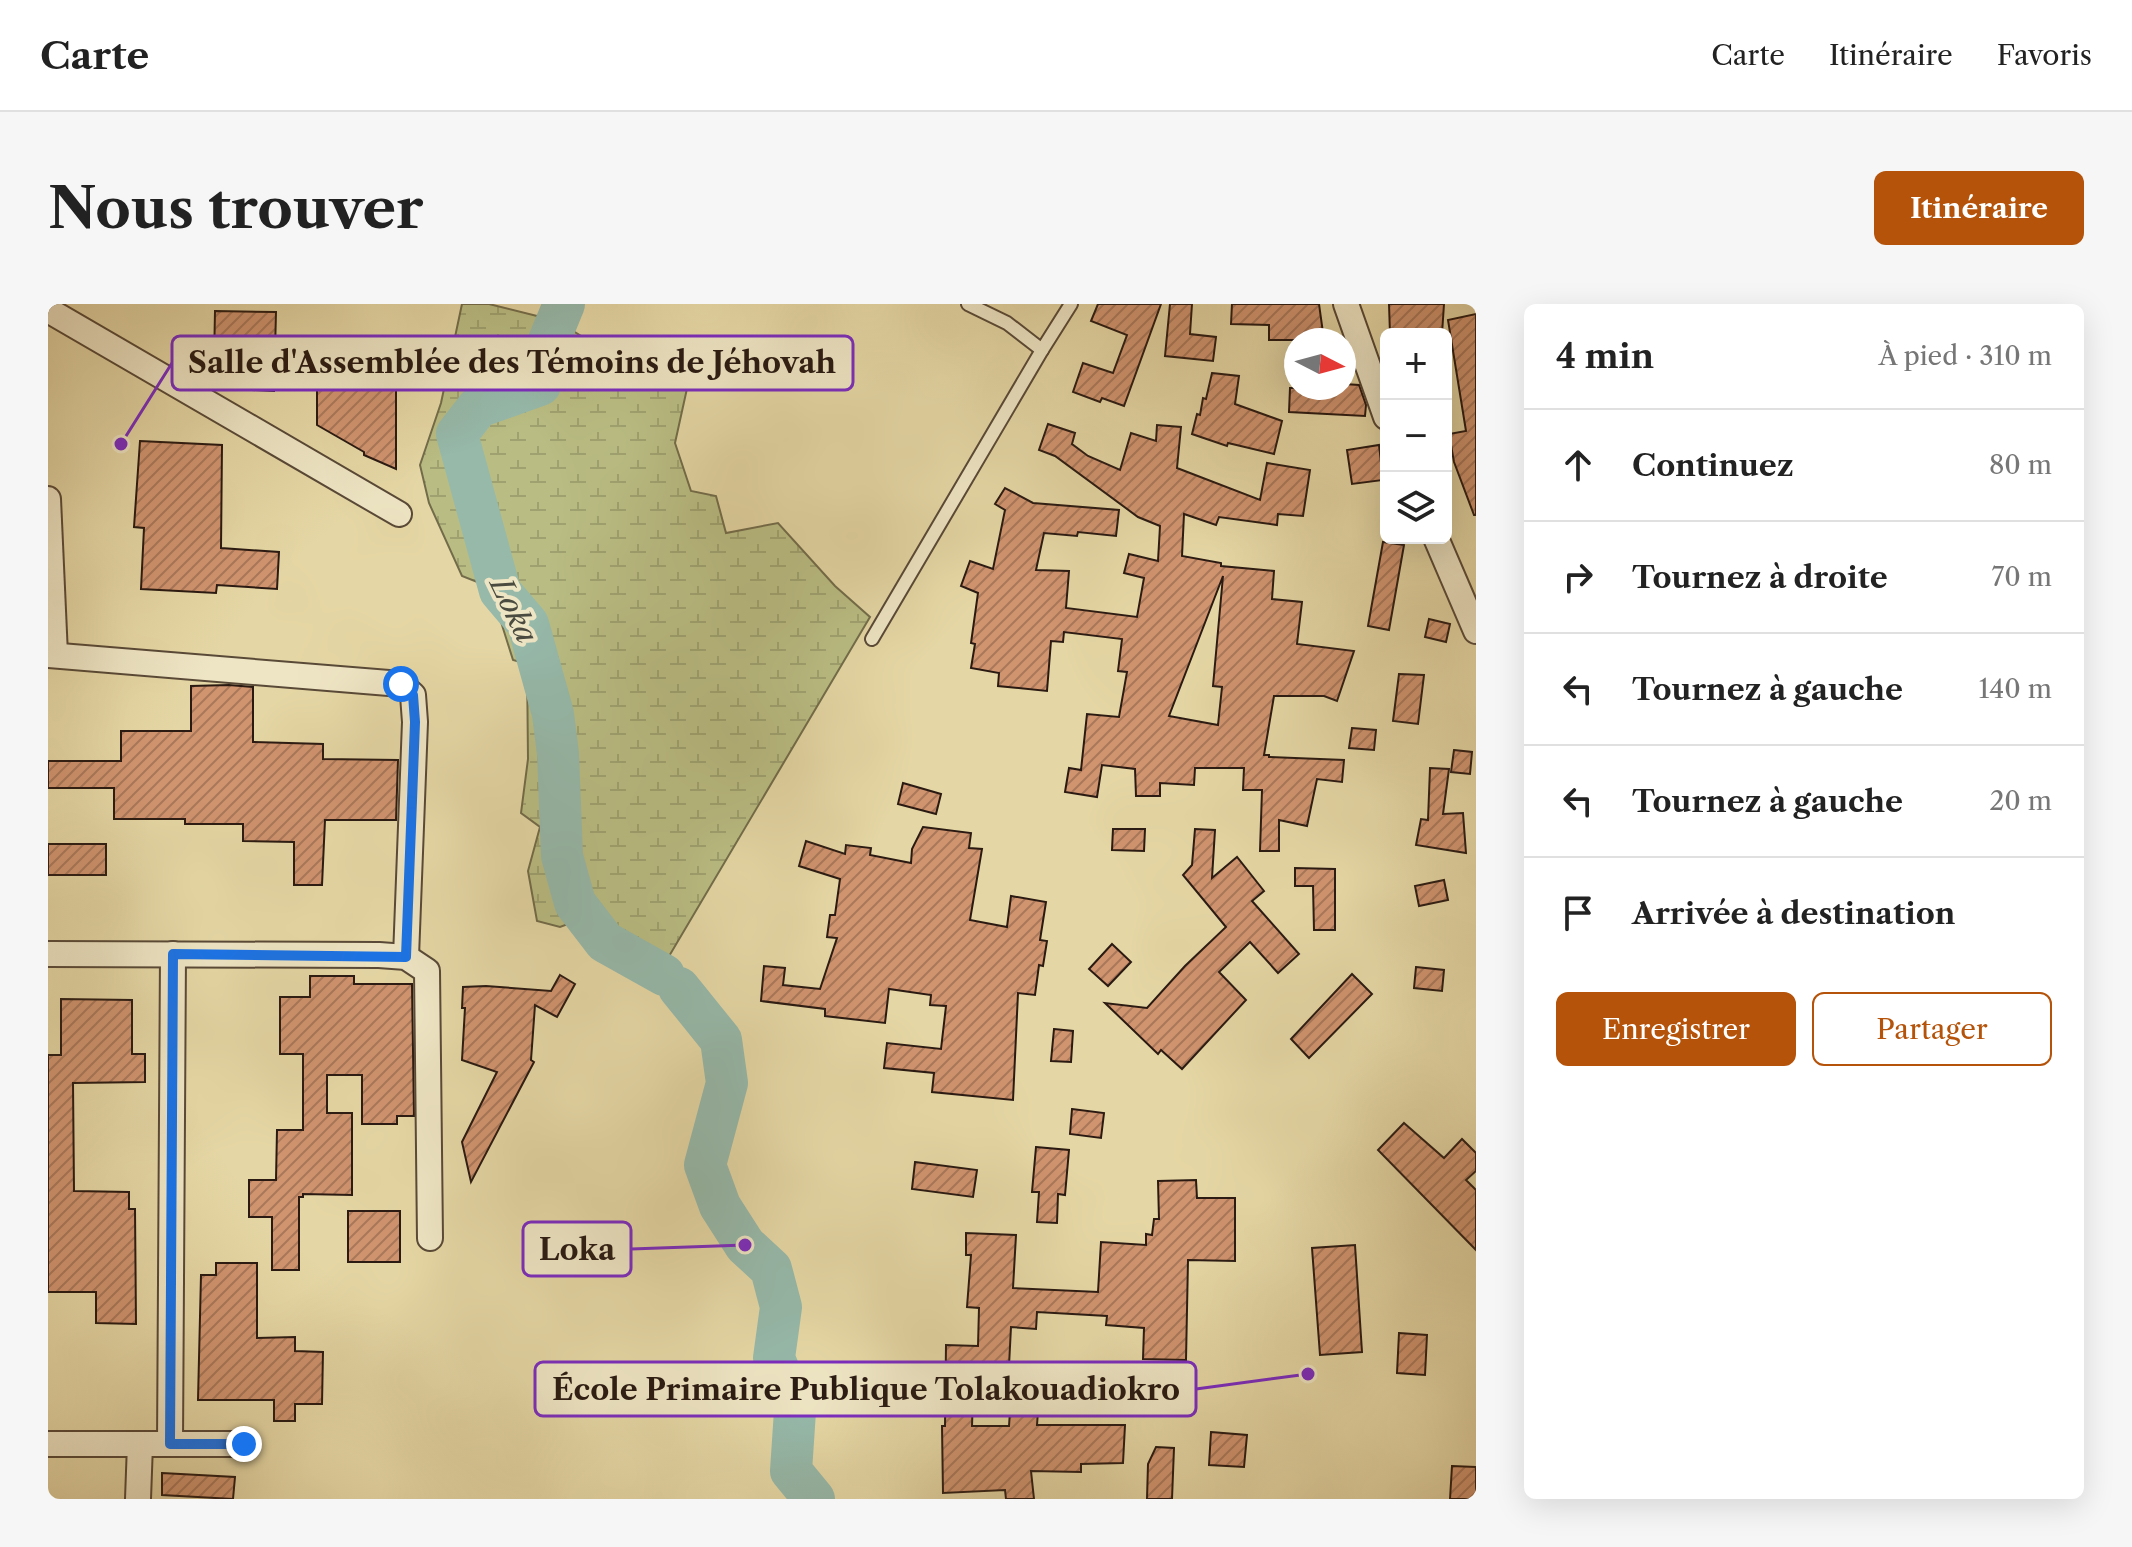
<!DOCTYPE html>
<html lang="fr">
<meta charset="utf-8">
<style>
:root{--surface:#fff;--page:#f6f6f6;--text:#222;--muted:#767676;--line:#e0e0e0;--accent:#b45309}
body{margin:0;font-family:"Libre Caslon Text",serif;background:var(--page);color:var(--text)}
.controls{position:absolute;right:24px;top:24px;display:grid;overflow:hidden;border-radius:12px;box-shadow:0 8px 32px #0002}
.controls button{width:72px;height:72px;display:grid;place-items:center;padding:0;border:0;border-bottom:2px solid var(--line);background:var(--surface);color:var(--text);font:40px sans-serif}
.compass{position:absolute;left:1236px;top:24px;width:72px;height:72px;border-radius:50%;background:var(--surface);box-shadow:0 8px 32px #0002;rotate:96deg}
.stop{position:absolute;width:24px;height:24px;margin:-18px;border:6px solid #1a73e8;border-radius:50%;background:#fff}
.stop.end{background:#1a73e8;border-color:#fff;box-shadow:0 2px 8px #0008}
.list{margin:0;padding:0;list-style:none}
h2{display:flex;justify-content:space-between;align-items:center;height:104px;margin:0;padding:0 32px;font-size:34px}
h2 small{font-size:26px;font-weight:400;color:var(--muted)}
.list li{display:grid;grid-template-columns:52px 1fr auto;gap:24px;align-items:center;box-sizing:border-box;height:112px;padding:0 32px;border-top:2px solid var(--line)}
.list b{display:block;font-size:30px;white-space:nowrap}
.list em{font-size:26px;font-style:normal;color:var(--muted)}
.actions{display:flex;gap:16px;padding:24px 32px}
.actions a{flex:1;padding:18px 0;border:2px solid var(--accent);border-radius:12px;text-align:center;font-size:28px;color:var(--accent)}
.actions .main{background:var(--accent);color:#fff}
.icon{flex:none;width:44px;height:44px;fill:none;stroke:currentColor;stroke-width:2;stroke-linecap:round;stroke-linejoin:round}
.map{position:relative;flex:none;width:1428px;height:1195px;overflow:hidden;border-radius:12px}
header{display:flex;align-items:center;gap:48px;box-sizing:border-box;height:112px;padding:0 40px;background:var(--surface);border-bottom:2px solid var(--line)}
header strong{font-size:38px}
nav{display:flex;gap:44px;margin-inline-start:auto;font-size:28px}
.intro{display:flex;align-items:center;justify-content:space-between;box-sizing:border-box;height:192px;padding:0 48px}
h1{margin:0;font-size:56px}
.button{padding:20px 36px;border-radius:12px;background:var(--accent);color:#fff;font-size:28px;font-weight:700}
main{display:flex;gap:48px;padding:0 48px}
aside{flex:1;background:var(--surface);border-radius:12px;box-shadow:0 8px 32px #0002}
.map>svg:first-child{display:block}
.wetland{fill:url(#wetland-marsh);stroke:#726c4a;stroke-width:2}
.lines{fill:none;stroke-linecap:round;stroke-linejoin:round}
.river{stroke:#96b9aa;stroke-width:42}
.building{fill:url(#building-hatch);stroke:#2a1a12;stroke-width:2;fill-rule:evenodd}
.lane-casing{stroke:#594937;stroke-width:16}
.street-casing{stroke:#594937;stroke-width:28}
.lane{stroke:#eee5c4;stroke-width:12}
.street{stroke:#eee5c4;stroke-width:24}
.route{stroke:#1a73e8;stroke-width:10}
.labels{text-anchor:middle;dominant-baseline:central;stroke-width:8;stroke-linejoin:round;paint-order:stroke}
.water-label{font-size:30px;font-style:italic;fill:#4a4a40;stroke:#eee5c4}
.leader{fill:none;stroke:#7b2cbf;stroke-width:3}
.callout-dot{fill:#7b2cbf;stroke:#eee5c4;stroke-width:3}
.callout{fill:#eee5c4;stroke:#7b2cbf;stroke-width:3}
.callout-label{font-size:30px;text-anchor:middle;font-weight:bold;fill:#2a1a12}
</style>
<header>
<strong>Carte</strong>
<nav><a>Carte</a><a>Itinéraire</a><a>Favoris</a></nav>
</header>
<div class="intro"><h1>Nous trouver</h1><a class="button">Itinéraire</a></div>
<main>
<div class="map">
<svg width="1428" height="1195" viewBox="0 0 1428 1195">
<defs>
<pattern id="wetland-marsh" width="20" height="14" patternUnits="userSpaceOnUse" patternTransform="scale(2)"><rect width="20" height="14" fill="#b9bd83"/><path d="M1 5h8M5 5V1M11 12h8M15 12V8" fill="none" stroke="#9fa270"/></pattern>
<pattern id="building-hatch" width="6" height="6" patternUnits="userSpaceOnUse" patternTransform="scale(2)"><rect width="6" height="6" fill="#d0946f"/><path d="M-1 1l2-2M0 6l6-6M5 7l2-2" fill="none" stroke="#a9785a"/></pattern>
</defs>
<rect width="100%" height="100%" fill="#e5d7a5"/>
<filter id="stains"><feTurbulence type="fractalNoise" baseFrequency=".0025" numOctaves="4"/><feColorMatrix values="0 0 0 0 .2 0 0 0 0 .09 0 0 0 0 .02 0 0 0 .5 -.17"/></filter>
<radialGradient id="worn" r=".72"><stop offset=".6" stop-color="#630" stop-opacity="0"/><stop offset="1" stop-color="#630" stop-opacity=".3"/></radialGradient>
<polygon class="wetland" points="414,0 441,0 509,17 594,70 640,80 627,139 643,187 668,192 678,229 730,219 787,282 822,313 617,659 580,640 539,613 512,623 489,617 480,567 492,523 473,509 480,455 479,360 465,356 442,283 414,272 381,199 372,161 393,99"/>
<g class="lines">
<g class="river">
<polyline points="516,0 498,44 492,81 430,103 409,130 452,287 480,320 505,410 510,450 514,552 527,599 557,638 616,671"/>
<polyline points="631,684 673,736 679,779 657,861 672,902 697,941 723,965 733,1003 726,1054 747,1107 743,1167 766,1195"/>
</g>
</g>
<g class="building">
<polygon points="1050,0 1113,0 1076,102 1054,94 1052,98 1025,88 1035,59 1065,69 1079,31 1043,17"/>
<polygon points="1122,0 1144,0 1142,30 1168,33 1165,57 1117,52"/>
<polygon points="1184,0 1271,0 1276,36 1221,36 1221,21 1183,20"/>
<polygon points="1341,0 1396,0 1394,30 1342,30"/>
<polygon points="167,7 228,8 226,87 205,86 206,57 166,57"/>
<polygon points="1428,10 1428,211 1426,211 1406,158 1401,130 1418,127 1400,16"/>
<polygon points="1164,69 1191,72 1187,100 1234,117 1226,150 1180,139 1179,142 1144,130 1149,110 1152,111 1155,94 1158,95"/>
<polygon points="348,80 348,165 316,151 316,148 269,121 269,81"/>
<polygon points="1296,80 1311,81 1318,101 1317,112 1241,108 1242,84 1296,84"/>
<path d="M1000 120 1027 129 1024 140 1040 152 1072 166 1083 129 1108 137 1109 121 1133 123 1129 164 1212 196 1219 159 1262 166 1255 212 1230 210 1229 221 1171 213 1168 221 1136 210 1134 252 1173 259V262L1226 267 1224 295 1254 298 1249 340 1306 347 1289 397 1276 392H1226L1216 451H1221V453L1296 456 1294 478 1269 475 1259 522 1231 516V547H1212L1214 486H1195L1196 464H1147L1146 481 1112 479V492H1088L1087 465 1054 461 1049 493 1017 488 1021 464 1033 466 1039 410 1071 413 1079 368 1070 367 1074 335 1016 328 1015 338 1003 337 999 387 950 382 951 369 923 364 927 340 923 339 930 289 913 282 922 257 945 265 957 206 947 200 957 184 985 199 1071 206 1068 232 1030 228 1029 232 996 229 988 266 1021 267 1018 304 1089 313 1096 274 1076 269 1081 250 1110 257 1112 222 1090 213 1007 152 991 146ZM1175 272 1165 382 1174 383 1170 421 1121 412Z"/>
<polygon points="92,137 174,141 173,244 231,248 229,285 169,281 168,289 93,285 96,224 86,223"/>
<polygon points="1331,141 1335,176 1304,180 1299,146"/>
<polygon points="1335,238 1356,241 1341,326 1320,322"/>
<polygon points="1381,315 1402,320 1398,338 1377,333"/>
<polygon points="1351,370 1376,371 1370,420 1345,417"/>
<polygon points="181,381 205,383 205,438 275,440 275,455 350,456 348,516 277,516 274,581 246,581 246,538 195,537 195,520 137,520 137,515 66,515 66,484 0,484 0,457 73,457 73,427 143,427 143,382"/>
<polygon points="1304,424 1328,426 1326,446 1301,444"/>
<polygon points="1406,446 1424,448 1422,470 1403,468"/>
<polygon points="1382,464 1401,465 1395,510 1415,509 1418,549 1368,541 1373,515 1380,516"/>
<polygon points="855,479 893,490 888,510 850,500"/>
<polygon points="875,523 923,529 921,544 934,545 922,616 959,623 963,592 998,598 992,636 999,637 995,662 991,661 987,691 970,689 965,796 884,788 886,769 836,764 839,739 893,745 898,702 882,701 883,691 841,685 837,719 777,712 777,705 713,697 716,662 737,664 735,681 772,685 789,634 779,633 782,611 787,611 792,575 751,562 758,537 797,550 798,541 823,544 822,551 863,559 864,545"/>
<polygon points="1065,525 1097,525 1096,547 1064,546"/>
<polygon points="1147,525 1167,526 1164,574 1189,553 1216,587 1204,597 1251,650 1230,669 1202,638 1171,668 1198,696 1134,765 1113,746 1110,750 1057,699 1099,704 1137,662 1178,623 1135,571 1144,561"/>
<rect x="0" y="540" width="58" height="31"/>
<polygon points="1247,564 1287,565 1287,626 1266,626 1265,582 1247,582"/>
<polygon points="1396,576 1400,596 1371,602 1367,582"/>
<polygon points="1064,640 1083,658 1060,682 1041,665"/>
<polygon points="1368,663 1396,666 1394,687 1366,684"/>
<polygon points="1304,670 1324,690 1261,754 1243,735"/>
<polygon points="512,671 527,680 509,713 487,701 483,756 486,758 423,878 414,838 449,768 414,756 417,704 414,704 415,683 438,682 503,687"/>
<polygon points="262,672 306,672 306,680 364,680 366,812 349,812 349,820 314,820 314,771 279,771 279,809 304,809 304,891 255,890 255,893 251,893 251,966 224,966 224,913 201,913 201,876 228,876 229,826 255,826 255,750 232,750 232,693 262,693"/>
<polygon points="13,695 84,696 84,750 97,750 97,778 25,779 26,887 81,888 81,905 87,905 88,1020 48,1019 48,988 0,988 0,751 13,751"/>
<polygon points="1006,725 1025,727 1023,758 1003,757"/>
<polygon points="1024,805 1056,809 1053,834 1022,830"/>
<polygon points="1356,819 1396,854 1414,835 1428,849 1428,867 1418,876 1428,886 1428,946 1330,846"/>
<polygon points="988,843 1021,846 1017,891 1010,890 1009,919 989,918 991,888 984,888"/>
<polygon points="867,858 929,866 925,893 864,885"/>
<polygon points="1148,876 1149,894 1187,894 1187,957 1140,956 1138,1056 1095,1055 1096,1024 1058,1021 1059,1012 989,1008 988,1025 963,1023 961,1062 926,1061 924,1122 961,1122 964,1078 992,1080 989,1121 1077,1121 1075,1159 1033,1160 1033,1168 983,1167 986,1195 958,1195 957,1186 895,1189 894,1122 897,1122 898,1041 930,1042 931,1004 919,1003 923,951 918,951 918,929 968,931 965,984 1050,988 1053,938 1098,941 1098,930 1104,931 1106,915 1111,915 1110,877"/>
<rect x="300" y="907" width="52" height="51"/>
<polygon points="1307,941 1314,1048 1272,1051 1264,944"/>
<polygon points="168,959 209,959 209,1034 247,1033 247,1047 275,1048 274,1100 247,1100 247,1117 226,1117 226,1096 150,1096 153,971 168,971"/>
<polygon points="1351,1029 1379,1031 1377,1071 1349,1069"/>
<polygon points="1163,1128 1199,1131 1196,1163 1161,1161"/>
<polygon points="1108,1143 1126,1144 1124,1195 1099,1195 1100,1160"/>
<polygon points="1404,1162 1428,1163 1428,1195 1402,1195"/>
<polygon points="114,1169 187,1173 185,1195 114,1191"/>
</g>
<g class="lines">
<defs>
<g id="lane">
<polyline points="920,0 959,19 994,46 1023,0"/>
<polyline points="824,335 994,46"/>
</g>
<g id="street">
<polyline points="1298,0 1338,113"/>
<polyline points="0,6 351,210"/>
<polyline points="0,195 7,351"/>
<polyline points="1388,234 1428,327"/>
<polyline points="0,351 353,380 365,391 367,418 358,653"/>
<polyline points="0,650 331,651 358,653 379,667 382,934"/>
<polyline points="0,1140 196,1140"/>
<polyline points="122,1140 125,650"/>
<polyline points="90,1195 92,1140"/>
</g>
</defs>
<use href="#lane" class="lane-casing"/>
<use href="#street" class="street-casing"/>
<use href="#lane" class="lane"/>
<use href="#street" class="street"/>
</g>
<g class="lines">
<polyline class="route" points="196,1140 122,1140 125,650 358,653 367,418 365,391 353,380"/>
</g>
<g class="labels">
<g class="water-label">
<text transform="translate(466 306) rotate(64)">Loka</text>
</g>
</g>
<path class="leader" d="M73 140L124 59M697 941L583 945M1260 1070L1148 1085"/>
<g class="callout-dot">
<circle cx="73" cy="140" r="8"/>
<circle cx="697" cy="941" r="8"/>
<circle cx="1260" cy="1070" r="8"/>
</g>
<g class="callout">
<rect x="124" y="32" width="681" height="54" rx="8"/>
<rect x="475" y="918" width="108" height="54" rx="8"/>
<rect x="487" y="1058" width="661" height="54" rx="8"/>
</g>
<g class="callout-label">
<text x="464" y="69">Salle d'Assemblée des Témoins de Jéhovah</text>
<text x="529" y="956">Loka</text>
<text x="818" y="1096">École Primaire Publique Tolakouadiokro</text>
</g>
<rect width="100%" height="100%" filter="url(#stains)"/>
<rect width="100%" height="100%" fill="url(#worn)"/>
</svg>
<div class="controls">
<button>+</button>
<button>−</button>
<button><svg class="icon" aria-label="layers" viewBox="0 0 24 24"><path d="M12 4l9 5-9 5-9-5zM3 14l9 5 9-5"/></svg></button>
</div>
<svg class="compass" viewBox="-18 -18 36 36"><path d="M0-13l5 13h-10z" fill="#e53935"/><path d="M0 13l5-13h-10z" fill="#767676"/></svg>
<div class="stop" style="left:353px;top:380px"></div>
<div class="stop end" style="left:196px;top:1140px"></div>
</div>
<aside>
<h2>4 min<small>À pied · 310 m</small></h2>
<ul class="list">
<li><svg class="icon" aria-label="ahead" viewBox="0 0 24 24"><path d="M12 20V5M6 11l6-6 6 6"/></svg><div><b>Continuez</b></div><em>80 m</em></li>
<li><svg class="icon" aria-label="right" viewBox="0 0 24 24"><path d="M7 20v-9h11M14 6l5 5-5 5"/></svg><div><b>Tournez à droite</b></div><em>70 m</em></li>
<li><svg class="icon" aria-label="left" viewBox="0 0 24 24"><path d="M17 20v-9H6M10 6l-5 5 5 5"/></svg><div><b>Tournez à gauche</b></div><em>140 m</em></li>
<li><svg class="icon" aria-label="left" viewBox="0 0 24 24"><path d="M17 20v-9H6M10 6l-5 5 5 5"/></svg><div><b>Tournez à gauche</b></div><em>20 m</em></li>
<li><svg class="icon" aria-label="arrive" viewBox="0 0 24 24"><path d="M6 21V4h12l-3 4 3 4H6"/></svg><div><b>Arrivée à destination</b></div></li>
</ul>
<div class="actions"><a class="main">Enregistrer</a><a>Partager</a></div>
</aside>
</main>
